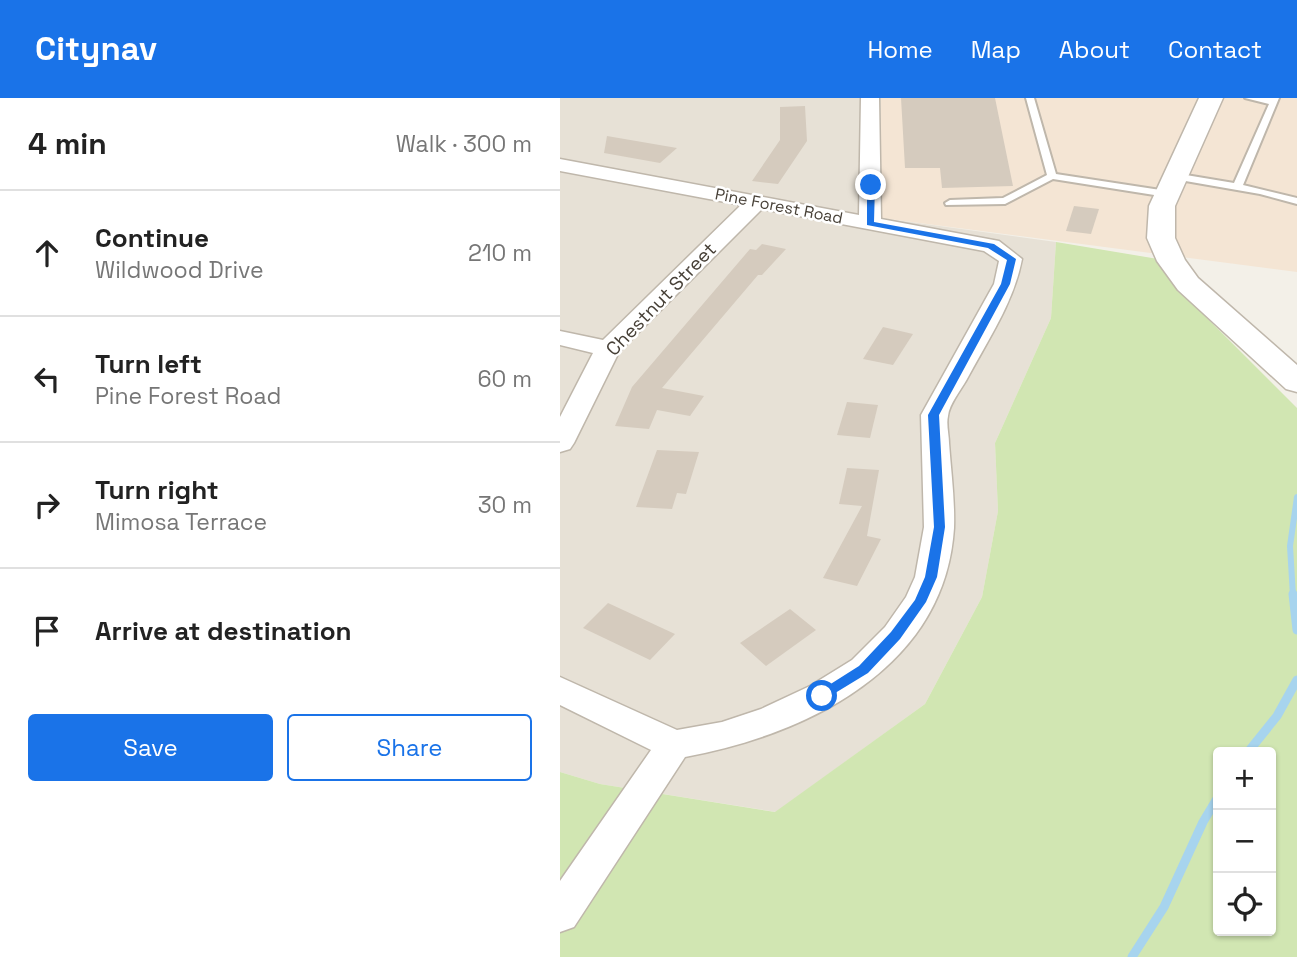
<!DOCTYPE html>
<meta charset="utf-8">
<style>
:root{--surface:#fff;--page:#f2f2f2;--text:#222;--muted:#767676;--line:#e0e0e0;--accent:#1a73e8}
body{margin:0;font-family:"Space Grotesk",sans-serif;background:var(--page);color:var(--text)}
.controls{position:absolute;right:21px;bottom:21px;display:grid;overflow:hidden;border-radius:7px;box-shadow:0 2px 5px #0004}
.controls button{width:63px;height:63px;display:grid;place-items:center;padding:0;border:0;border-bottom:2px solid var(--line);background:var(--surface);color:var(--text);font:35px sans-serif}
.stop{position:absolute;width:21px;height:21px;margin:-16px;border:5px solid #1a73e8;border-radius:50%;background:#fff}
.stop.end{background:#1a73e8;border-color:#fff;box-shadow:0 2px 7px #0008}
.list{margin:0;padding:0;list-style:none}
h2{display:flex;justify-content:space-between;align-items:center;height:91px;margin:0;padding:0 28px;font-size:30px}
h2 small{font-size:23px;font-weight:400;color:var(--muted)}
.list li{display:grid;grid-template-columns:46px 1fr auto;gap:21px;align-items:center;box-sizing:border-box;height:126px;padding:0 28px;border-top:2px solid var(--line)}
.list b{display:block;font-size:26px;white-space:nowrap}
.list p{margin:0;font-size:23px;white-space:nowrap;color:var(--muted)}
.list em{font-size:23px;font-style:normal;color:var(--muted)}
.actions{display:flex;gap:14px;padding:21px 28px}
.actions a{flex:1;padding:16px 0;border:2px solid var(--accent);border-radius:7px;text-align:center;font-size:24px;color:var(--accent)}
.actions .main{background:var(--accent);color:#fff}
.icon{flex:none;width:38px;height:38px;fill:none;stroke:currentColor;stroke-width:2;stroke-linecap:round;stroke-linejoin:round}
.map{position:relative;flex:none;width:737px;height:859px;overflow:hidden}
header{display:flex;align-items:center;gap:42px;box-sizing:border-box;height:98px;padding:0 35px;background:var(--accent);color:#fff}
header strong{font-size:33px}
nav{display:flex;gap:38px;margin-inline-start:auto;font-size:24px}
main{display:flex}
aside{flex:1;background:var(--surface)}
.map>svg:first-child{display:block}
.residential{fill:#e7e1d6}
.commercial{fill:#f4e5d4}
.green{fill:#d1e6b2;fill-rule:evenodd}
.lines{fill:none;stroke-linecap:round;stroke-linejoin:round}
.stream-far1{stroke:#a7d4ee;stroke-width:6}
.stream{stroke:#a7d4ee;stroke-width:9}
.building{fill:#d5cbbe}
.service-casing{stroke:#bfb7ab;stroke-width:4}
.minor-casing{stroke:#bfb7ab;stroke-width:3}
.tertiary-casing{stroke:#bfb7ab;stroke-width:3}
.service{fill:#fff;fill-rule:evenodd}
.minor{fill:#fff;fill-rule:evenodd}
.tertiary{fill:#fff;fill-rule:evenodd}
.route{fill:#1a73e8}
.labels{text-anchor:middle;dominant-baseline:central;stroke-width:5;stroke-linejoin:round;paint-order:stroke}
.far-street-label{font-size:16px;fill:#474037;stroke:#fff}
.street-label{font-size:19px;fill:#474037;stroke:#fff}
</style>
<header>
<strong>Citynav</strong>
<nav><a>Home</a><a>Map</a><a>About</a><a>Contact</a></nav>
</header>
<main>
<aside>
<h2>4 min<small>Walk · 300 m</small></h2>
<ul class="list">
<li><svg class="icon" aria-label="ahead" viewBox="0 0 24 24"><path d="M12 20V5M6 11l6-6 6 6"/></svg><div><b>Continue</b><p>Wildwood Drive</p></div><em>210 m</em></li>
<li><svg class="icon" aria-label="left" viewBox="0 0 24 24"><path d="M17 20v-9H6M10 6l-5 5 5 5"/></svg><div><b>Turn left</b><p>Pine Forest Road</p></div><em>60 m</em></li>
<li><svg class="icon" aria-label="right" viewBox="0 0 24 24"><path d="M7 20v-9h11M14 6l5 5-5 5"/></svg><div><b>Turn right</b><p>Mimosa Terrace</p></div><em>30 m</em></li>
<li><svg class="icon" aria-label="arrive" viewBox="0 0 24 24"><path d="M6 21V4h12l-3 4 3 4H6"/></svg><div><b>Arrive at destination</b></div></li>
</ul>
<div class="actions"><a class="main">Save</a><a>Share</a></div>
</aside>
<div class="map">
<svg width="737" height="859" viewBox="0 0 737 859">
<rect width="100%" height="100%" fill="#f3f0e8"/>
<polygon class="residential" points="0,0 321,0 321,120 496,144 491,220 435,345 438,413 422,499 365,606 216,714 40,686 0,674"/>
<polygon class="commercial" points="321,0 737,0 737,174 321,120"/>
<path class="green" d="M496 144 598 161 618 191 737 310V859H0V674L40 686 215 714 365 606 422 499 438 413 435 345 491 220ZM658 654H711V833H658Z"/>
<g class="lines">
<polyline class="stream-far1" points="733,498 730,448 737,399"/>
<g class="stream">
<polyline points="733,496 737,532"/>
<polyline points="688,654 717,618 737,582"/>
<polyline points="572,859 604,809 643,724 658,699"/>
</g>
</g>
<g class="building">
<polygon points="341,0 435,0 453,88 382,90 380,70 345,70"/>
<polygon points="245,8 247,43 218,86 192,83 220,42 220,9"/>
<polygon points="47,38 117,50 100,65 44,55"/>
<polygon points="514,108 539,111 531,136 506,133"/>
<polygon points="202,146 226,151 202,177 198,177 102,290 144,298 130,318 97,312 89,331 55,328 72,289 190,151 196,152"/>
<polygon points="323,229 353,236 333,267 303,261"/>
<polygon points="287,304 318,307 310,340 277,337"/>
<polygon points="97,352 139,354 126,396 117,395 112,411 76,409"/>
<polygon points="287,370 319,372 307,438 321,441 297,488 263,480 302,408 279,406"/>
<polygon points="48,505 115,536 90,562 23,530"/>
<polygon points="230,511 256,532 206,568 180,545"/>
</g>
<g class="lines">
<defs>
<g id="service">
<polygon points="466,0 474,0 496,76 607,93 612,96 607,99 493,81 445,106 386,107 385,105 390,102 443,100 487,77"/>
<polygon points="685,0 719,0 683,87 737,100 737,106 700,96 614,81 609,78 614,75 674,85 709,6"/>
</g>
<path id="minor" d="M301 0H319L321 121 439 143 462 161C454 204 428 242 407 281 401 292 389 306 388 318 386 326 389 337 389 345 391 373 395 402 394 430 385 571 247 636 125 659L14 829 0 834V783L91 652 0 607V579L117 632 162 624 201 611 250 588 292 562 325 529 346 499 355 479 364 429 361 317 434 186 439 163 424 153 202 111 59 254 14 345 10 351 0 354V319L33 255 0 247V233L43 242 181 107 0 73V61L299 117Z"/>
<polygon id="tertiary" points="639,0 663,0 615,108 615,140 625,162 638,180 737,267 737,294 726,291 618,192 597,163 587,140 589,108"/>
</defs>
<use href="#service" class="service-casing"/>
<use href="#minor" class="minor-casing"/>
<use href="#tertiary" class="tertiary-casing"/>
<use href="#service" class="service"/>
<use href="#minor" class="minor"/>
<use href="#tertiary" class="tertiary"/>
</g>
<polygon class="route" points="311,84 315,87 314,124 434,146 456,161 450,186 379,317 385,429 377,479 366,504 340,541 308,575 262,603 256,598 258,594 299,568 331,534 355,502 365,479 374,429 368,317 441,186 447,162 428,150 307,127 307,87"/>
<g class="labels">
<g class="far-street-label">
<text transform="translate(219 108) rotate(11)">Pine Forest Road</text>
</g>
<g class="street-label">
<text transform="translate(101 201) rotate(-46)">Chestnut Street</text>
</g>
</g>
</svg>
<div class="controls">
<button>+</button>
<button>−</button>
<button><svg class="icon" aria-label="locate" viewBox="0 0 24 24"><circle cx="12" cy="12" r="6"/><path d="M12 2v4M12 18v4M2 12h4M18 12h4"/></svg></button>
</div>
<div class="stop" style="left:262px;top:598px"></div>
<div class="stop end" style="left:311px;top:87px"></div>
</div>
</main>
